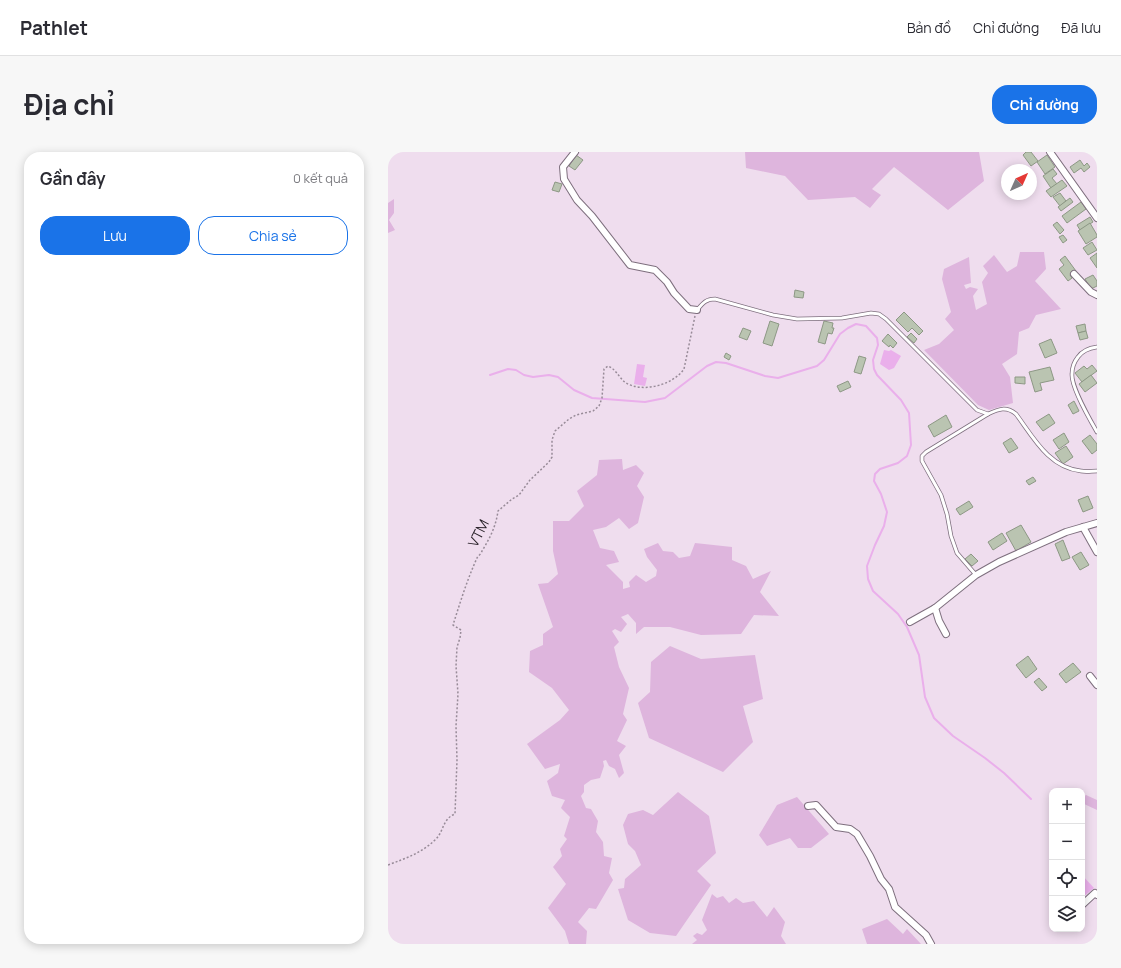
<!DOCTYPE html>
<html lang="vi">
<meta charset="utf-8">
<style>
:root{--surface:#fff;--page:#f7f7f7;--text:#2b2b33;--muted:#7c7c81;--line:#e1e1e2;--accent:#1a73e8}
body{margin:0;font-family:Manrope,sans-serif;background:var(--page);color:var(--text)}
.controls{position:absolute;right:12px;bottom:12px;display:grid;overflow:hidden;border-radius:8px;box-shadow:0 2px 10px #0003}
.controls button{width:36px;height:36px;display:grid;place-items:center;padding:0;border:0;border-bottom:1px solid var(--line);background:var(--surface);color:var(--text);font:20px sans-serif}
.compass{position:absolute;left:613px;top:12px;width:36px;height:36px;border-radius:50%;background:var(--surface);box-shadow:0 2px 10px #0003;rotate:45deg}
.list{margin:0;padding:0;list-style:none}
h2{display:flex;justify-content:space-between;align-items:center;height:52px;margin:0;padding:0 16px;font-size:17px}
h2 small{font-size:13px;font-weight:400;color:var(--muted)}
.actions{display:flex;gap:8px;padding:12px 16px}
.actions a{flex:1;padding:9px 0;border:1px solid var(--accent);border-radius:16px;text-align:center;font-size:14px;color:var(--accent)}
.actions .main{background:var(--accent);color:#fff}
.icon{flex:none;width:22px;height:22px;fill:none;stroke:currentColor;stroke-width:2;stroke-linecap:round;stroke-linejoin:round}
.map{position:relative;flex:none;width:709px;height:792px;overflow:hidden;border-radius:16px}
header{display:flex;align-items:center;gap:24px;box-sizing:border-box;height:56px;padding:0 20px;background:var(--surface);border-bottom:1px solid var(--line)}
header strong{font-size:19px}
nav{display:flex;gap:22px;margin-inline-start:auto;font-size:14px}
.intro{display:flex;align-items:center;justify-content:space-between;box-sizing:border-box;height:96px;padding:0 24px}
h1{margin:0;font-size:28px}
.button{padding:10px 18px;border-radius:16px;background:var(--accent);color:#fff;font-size:14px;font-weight:700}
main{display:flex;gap:24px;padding:0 24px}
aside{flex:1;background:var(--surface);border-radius:16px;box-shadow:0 2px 10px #0003}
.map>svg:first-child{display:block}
.green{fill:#deb5dd}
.water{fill:#eaafeb}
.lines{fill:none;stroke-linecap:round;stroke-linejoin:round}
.stream{stroke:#eaafeb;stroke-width:2}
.building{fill:#bac4b1;stroke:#8d9885}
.lane-casing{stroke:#7e6f7e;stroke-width:4.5}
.street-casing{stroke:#7e6f7e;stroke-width:8}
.path{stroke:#988b98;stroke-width:1.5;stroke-dasharray:2 2;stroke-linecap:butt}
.lane{stroke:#fff;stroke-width:3}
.street{stroke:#fff;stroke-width:6}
.labels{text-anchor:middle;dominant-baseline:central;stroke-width:3.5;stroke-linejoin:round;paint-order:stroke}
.street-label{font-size:14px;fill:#282128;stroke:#efddee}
</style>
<header>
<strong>Pathlet</strong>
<nav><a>Bản đồ</a><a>Chỉ đường</a><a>Đã lưu</a></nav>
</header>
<div class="intro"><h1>Địa chỉ</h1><a class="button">Chỉ đường</a></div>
<main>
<aside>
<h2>Gần đây<small>0 kết quả</small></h2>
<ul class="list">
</ul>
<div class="actions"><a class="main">Lưu</a><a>Chia sẻ</a></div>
</aside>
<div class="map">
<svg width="709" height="792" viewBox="0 0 709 792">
<rect width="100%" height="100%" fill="#efddee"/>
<g class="green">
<polygon points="357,0 591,0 596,29 560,58 506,15 484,37 493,43 482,56 467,45 420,48 397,24 358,16"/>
<polygon points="6,47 6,61 1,68 7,78 0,81 0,51"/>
<polygon points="632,100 656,100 658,117 647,129 673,157 648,163 641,176 631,180 629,202 614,212 622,225 625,251 601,258 590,253 536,198 551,192 566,178 557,167 563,160 554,127 556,117 581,105 583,131 576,133 578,137 582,135 590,137 585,144 588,158 599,152 594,130 600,121 595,114 606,103 619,120 629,114"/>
<polygon points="234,307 235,318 248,313 256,321 249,334 256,345 250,371 241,377 231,366 218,375 205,378 212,396 226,399 231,410 218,413 235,430 235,437 242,435 241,430 248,423 258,430 268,424 269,418 259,405 256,397 270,391 275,399 285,400 291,406 302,404 307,391 344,395 344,408 358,414 365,427 383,419 372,440 391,464 366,463 353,482 313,483 282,475 256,475 248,482 248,471 240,462 233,465 239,472 233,480 227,477 224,479 231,490 226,495 231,515 241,536 235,562 239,568 229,589 238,594 231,603 236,621 231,626 227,617 221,614 218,608 215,609 216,614 212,626 203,628 196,633 196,640 193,644 198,656 203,657 210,669 208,680 215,690 216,704 224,706 221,721 225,728 208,757 201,756 190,770 199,779 198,792 181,792 177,779 160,756 178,732 165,715 174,704 172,697 179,687 176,684 182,665 173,656 177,648 164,644 159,629 170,621 172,612 157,617 139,592 172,568 181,558 164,536 141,520 142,499 155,493 155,482 165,475 150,432 160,431 170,422 165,399 165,369 181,369 196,354 189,339 209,323 211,308"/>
<polygon points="282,494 313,507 367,503 375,547 355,554 365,590 335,620 261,586 250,551 262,540 263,510"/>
<polygon points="290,640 321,664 328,701 309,719 323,733 288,784 262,781 240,768 230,737 236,736 237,727 253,713 247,699 240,692 235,673 240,662 255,658 265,663"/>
<polygon points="698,643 709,648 709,658 694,651 694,646"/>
<polygon points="409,645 441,682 423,696 410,696 402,686 379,694 371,683 389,653"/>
<polygon points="324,742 329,746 335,744 341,751 348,746 355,751 366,749 379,765 386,755 397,770 393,784 398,792 304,792 309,788 305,784 309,781 314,783 319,778 314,768"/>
<polygon points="499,767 515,782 519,777 533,792 479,792 474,777"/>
</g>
<g class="water">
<polygon points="496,198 501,199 503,198 513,204 506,216 501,218 492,212"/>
<polygon points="249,212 257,213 255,225 259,226 257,234 246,232"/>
<polygon points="694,723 706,736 695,745 694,744"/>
</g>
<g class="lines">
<polyline class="stream" points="102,223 120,217 128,218 136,223 145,225 161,223 170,225 186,238 204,246 257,250 277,246 319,214 328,210 338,211 377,224 390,226 429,214 436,208 452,182 460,176 468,172 478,174 489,186 490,193 485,208 486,217 489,223 513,248 521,261 523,293 519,304 510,311 492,317 487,322 486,329 493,342 499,360 496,374 487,393 479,414 480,427 485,439 510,462 519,475 531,503 537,545 546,566 565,584 597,606 616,621 643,647"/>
</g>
<g class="building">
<polygon points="638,0 643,0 650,9 643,14 635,3"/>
<polygon points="188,3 195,8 187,18 181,14"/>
<polygon points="659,3 667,15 657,22 649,10"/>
<polygon points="692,8 696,14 699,11 702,15 696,20 693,16 686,21 682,15"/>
<polygon points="665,17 669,22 664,26 669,32 663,36 655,24"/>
<polygon points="674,28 679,34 663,45 658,39"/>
<polygon points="167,30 174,32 171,40 164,38"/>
<polygon points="672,41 678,49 672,54 665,45"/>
<polygon points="682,46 685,50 673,59 670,55"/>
<polygon points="693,50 698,57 679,71 674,64"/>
<polygon points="702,65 705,70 692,78 689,73"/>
<polygon points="669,70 676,78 672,82 665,73"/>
<polygon points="702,71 709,83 709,85 698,92 690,79"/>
<polygon points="675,83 679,88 675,91 671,85"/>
<polygon points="704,90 709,98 700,103 695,96"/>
<polygon points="709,101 709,116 702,106"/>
<polygon points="677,104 688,119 682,123 684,126 680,129 671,117 676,113 672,108"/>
<polygon points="705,123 709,129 709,134 703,137 697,127"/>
<polygon points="407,138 416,140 415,146 406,145"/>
<polygon points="516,160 535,179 531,183 524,176 520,180 508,168"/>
<polygon points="382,169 391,172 384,194 375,191"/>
<polygon points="436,169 445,171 444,176 446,176 444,182 440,181 437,192 430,190"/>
<polygon points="697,172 698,179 690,181 688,174"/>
<polygon points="355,176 363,179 359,188 351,185"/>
<polygon points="698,179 700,186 692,188 690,181"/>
<polygon points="523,181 529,187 526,191 519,185"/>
<polygon points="500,182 509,191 505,196 502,193 501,195 494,189"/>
<polygon points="663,187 669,201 657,206 651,192"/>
<polygon points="338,201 343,204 341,208 336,205"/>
<polygon points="471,204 478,206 473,222 466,220"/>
<polygon points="704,213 709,219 694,230 687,221 696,214 699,217"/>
<polygon points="662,215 666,228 652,231 654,238 647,240 641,220"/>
<polygon points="703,223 709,231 697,240 691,232"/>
<polygon points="627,225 637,225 637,232 627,231"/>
<polygon points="460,229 463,235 452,240 449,234"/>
<polygon points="686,249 691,259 685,262 680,253"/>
<polygon points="661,262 667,271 655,279 648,270"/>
<polygon points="558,263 564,275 546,285 540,274"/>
<polygon points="676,281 681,290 671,297 665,288"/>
<polygon points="702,283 709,292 709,298 704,302 694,289"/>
<polygon points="623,286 630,296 621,301 615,291"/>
<polygon points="678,294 685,305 675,312 667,301"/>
<polygon points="645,325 648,329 641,333 638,329"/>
<polygon points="700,344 705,356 695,360 690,348"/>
<polygon points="581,349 585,355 572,363 568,357"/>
<polygon points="633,373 643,390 628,399 618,381"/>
<polygon points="614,381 619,389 605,398 600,390"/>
<polygon points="675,388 682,406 674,409 667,392"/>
<polygon points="693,400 701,413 692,418 684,405"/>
<polygon points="583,402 590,409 584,414 577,407"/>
<polygon points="640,504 649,517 638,526 628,513"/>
<polygon points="685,511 693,520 678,531 671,522"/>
<polygon points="651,526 659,535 654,539 646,530"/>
</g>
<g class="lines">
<defs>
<g id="lane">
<path d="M309 158C315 151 318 147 327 147L385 163 409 167 454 166 483 161 491 162 498 167 589 258 600 262C611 257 618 254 628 262 645 285 661 316 693 319 698 320 704 319 709 319"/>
<path d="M709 195C701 196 695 198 690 205 686 210 684 216 684 222 683 234 702 268 709 280"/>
<polyline points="588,423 569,401 563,384 559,362 553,343 534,309 534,304 538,300 600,262"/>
</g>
<g id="street">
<polyline points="187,0 175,15 176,27 189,48 204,64 242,113 267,118 279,130 286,141 301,157 309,158"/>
<polyline points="662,0 709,66"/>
<polyline points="686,122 703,140 709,143"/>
<polyline points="695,375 709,400"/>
<polyline points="547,456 551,469 558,482"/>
<polyline points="522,470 547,456 588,423 611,410 678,380 709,371"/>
<polyline points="702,524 709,533"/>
<polyline points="420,654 428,653 448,675 462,677 469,682 482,704 493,727 501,737 507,755 538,783 543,792"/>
<polyline points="694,753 707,741 709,743"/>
</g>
</defs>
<use href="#lane" class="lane-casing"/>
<use href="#street" class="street-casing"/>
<path class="path" d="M0 713C18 706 32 702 47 688 56 680 54 667 67 662L69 608 68 574 70 542 68 514 69 495 72 486 73 478 65 473C72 451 79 428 89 406 90 404 93 402 94 399 102 386 108 374 110 359L124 347 131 343 142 328 161 310 164 305V288L167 279 181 267 188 263 205 259 211 254 214 246 216 217 220 214C228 217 231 226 238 231 255 241 285 233 296 217L307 164"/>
<use href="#lane" class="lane"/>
<use href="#street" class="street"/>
</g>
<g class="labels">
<g class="street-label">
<text transform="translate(90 381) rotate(-63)">VTM</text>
</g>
</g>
</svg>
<div class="controls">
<button>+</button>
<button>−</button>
<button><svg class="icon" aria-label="locate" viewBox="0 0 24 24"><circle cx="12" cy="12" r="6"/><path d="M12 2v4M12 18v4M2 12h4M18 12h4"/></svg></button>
<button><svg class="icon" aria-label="layers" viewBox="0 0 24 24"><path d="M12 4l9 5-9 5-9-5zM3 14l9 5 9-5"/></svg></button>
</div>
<svg class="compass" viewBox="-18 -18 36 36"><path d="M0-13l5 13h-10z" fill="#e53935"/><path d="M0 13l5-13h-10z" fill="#7c7c81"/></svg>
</div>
</main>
